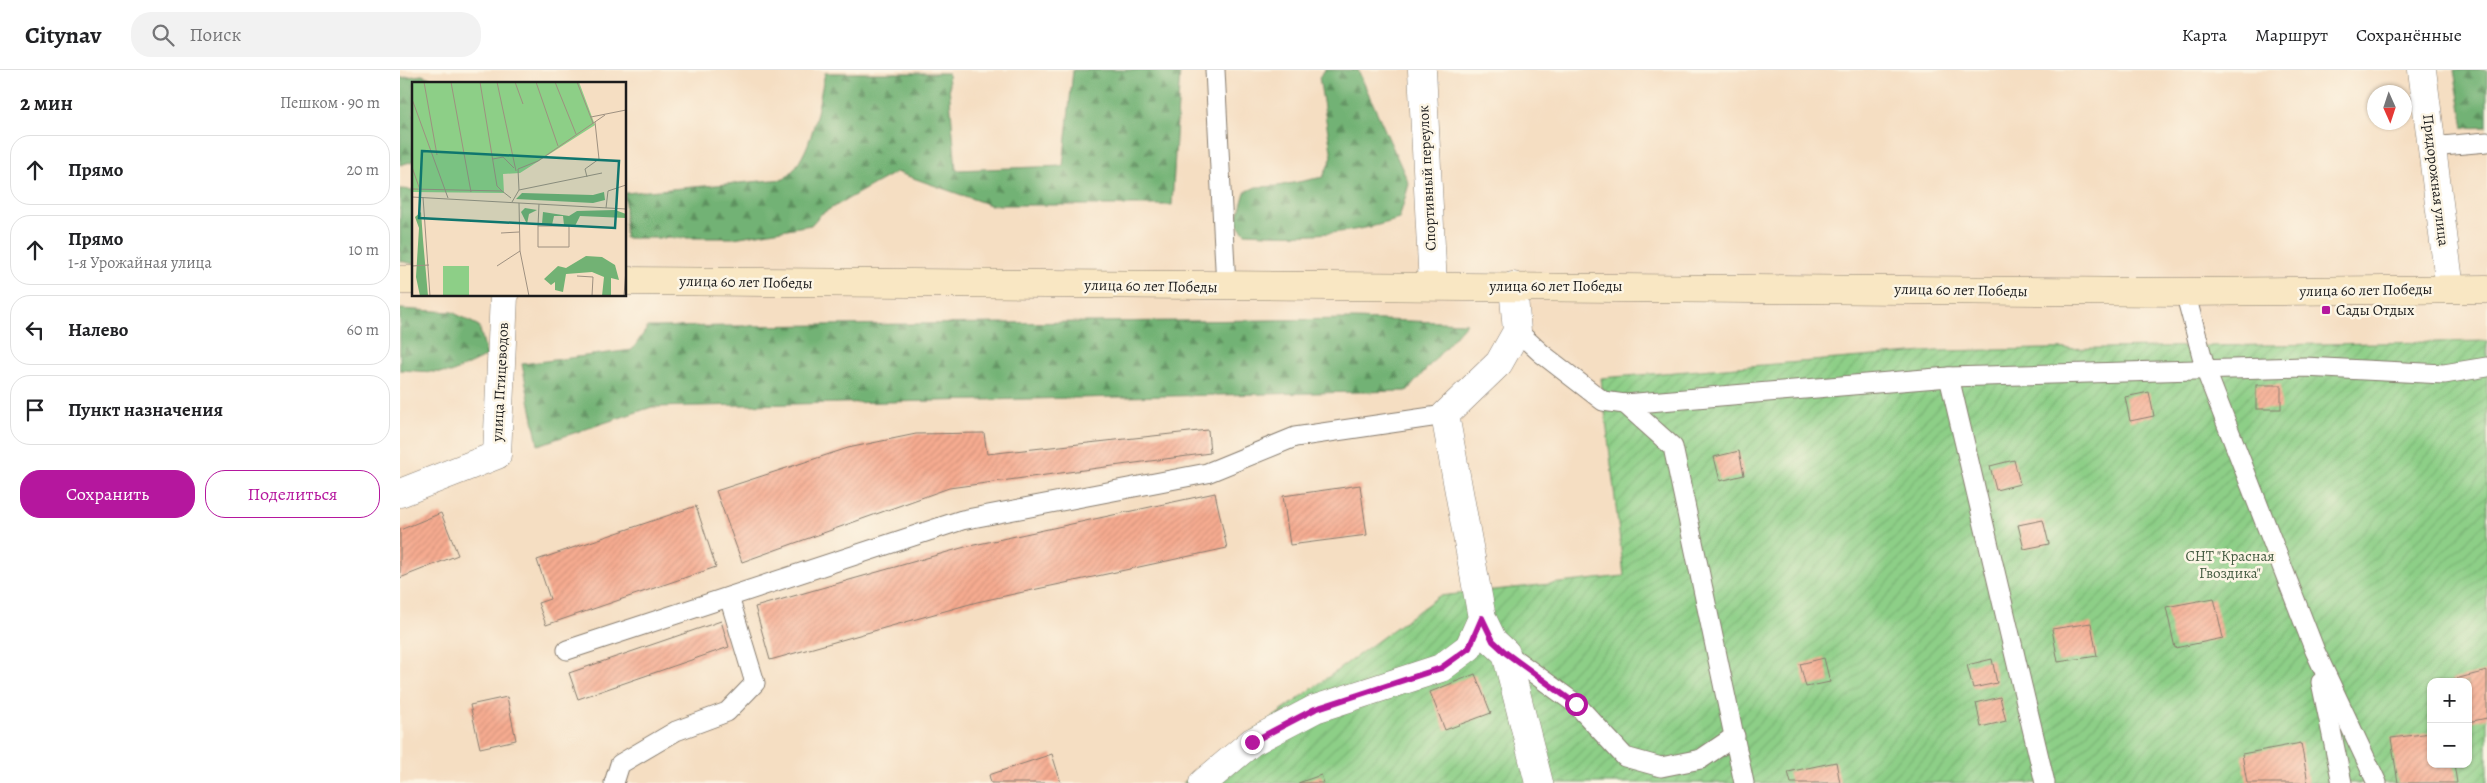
<!DOCTYPE html>
<html lang="ru">
<meta charset="utf-8">
<style>
:root{--surface:#fff;--page:#f2f2f2;--text:#202124;--muted:#757577;--line:#e0e0e0;--accent:#b5179e}
body{margin:0;font-family:Alegreya,serif;background:var(--page);color:var(--text)}
.controls{position:absolute;right:15px;bottom:15px;display:grid;overflow:hidden;border-radius:10px;box-shadow:0 1px 4px #0004}
.controls button{width:45px;height:45px;display:grid;place-items:center;padding:0;border:0;border-bottom:1px solid var(--line);background:var(--surface);color:var(--text);font:25px sans-serif}
.compass{position:absolute;left:1967px;top:15px;width:45px;height:45px;border-radius:50%;background:var(--surface);box-shadow:0 1px 4px #0004;rotate:177deg}
.stop{position:absolute;width:15px;height:15px;margin:-11px;border:4px solid #b5179e;border-radius:50%;background:#fff}
.stop.end{background:#b5179e;border-color:#fff;box-shadow:0 1px 5px #0008}
.list{margin:0;padding:0;list-style:none}
h2{display:flex;justify-content:space-between;align-items:center;height:65px;margin:0;padding:0 20px;font-size:21px}
h2 small{font-size:16px;font-weight:400;color:var(--muted)}
.list li{display:grid;grid-template-columns:32px 1fr auto;gap:15px;align-items:center;box-sizing:border-box;height:70px;margin:0 10px 10px;padding:0 10px;border:1px solid var(--line);border-radius:20px}
.list b{display:block;font-size:19px;white-space:nowrap}
.list p{margin:0;font-size:16px;white-space:nowrap;color:var(--muted)}
.list em{font-size:16px;font-style:normal;color:var(--muted)}
.actions{display:flex;gap:10px;padding:15px 20px}
.actions a{flex:1;padding:11px 0;border:1px solid var(--accent);border-radius:20px;text-align:center;font-size:18px;color:var(--accent)}
.actions .main{background:var(--accent);color:#fff}
.icon{flex:none;width:28px;height:28px;fill:none;stroke:currentColor;stroke-width:2;stroke-linecap:round;stroke-linejoin:round}
.map{position:relative;flex:none;width:2087px;height:713px;overflow:hidden}
header{display:flex;align-items:center;gap:30px;box-sizing:border-box;height:70px;padding:0 25px;background:var(--surface);border-bottom:1px solid var(--line)}
header strong{font-size:24px}
nav{display:flex;gap:28px;margin-inline-start:auto;font-size:18px}
.search{width:350px;height:45px;background:var(--page);display:flex;align-items:center;gap:12px;box-sizing:border-box;padding:0 18px;border-radius:20px;color:var(--muted);font-size:19px}
main{display:flex}
aside{flex:1;background:var(--surface)}
.map>svg:first-child{display:block}
.forest{fill:url(#forest-firs);stroke:#476748}
.garden{fill:url(#garden-furrows);stroke:#547652;fill-rule:evenodd}
.building{fill:url(#building-hatch)}
.lines{fill:none;stroke-linecap:round;stroke-linejoin:round}
.lane-casing{stroke:#887d6f;stroke-width:21}
.street-casing{stroke:#887d6f;stroke-width:29}
.secondary-casing{stroke:#887d6f;stroke-width:29}
.lane{stroke:#fff;stroke-width:19}
.street{stroke:#fff;stroke-width:28}
.secondary{stroke:#f9e7c3;stroke-width:28}
.route{stroke:#b5179e;stroke-width:6}
.poi-dot{fill:#b5179e;stroke:#fcf5e5;stroke-width:2}
.labels{text-anchor:middle;dominant-baseline:central;stroke-width:5;stroke-linejoin:round;paint-order:stroke}
.street-label{font-size:15px;fill:#1c1c1c;stroke:#fcf5e5}
.poi-label{font-size:15px;fill:#1c1c1c;stroke:#fcf5e5;text-anchor:start}
.park-label{font-size:15px;fill:#445b41;stroke:#fcf5e5}
.inset-road{fill:none;stroke:#9e9080;stroke-width:1}
.view{fill:#0f766e;fill-opacity:0.15;stroke:#0f766e;stroke-width:2.5}
.inset-edge{fill:none;stroke:#1c1c1c;stroke-width:2.5}
</style>
<header>
<strong>Citynav</strong>
<div class="search"><svg class="icon" aria-label="search" viewBox="0 0 24 24"><circle cx="10" cy="10" r="6"/><path d="M15 15l6 6"/></svg>Поиск</div>
<nav><a>Карта</a><a>Маршрут</a><a>Сохранённые</a></nav>
</header>
<main>
<aside>
<h2>2 мин<small>Пешком · 90 m</small></h2>
<ul class="list">
<li><svg class="icon" aria-label="ahead" viewBox="0 0 24 24"><path d="M12 20V5M6 11l6-6 6 6"/></svg><div><b>Прямо</b></div><em>20 m</em></li>
<li><svg class="icon" aria-label="ahead" viewBox="0 0 24 24"><path d="M12 20V5M6 11l6-6 6 6"/></svg><div><b>Прямо</b><p>1-я Урожайная улица</p></div><em>10 m</em></li>
<li><svg class="icon" aria-label="left" viewBox="0 0 24 24"><path d="M17 20v-9H6M10 6l-5 5 5 5"/></svg><div><b>Налево</b></div><em>60 m</em></li>
<li><svg class="icon" aria-label="arrive" viewBox="0 0 24 24"><path d="M6 21V4h12l-3 4 3 4H6"/></svg><div><b>Пункт назначения</b></div></li>
</ul>
<div class="actions"><a class="main">Сохранить</a><a>Поделиться</a></div>
</aside>
<div class="map">
<svg width="2087" height="713" viewBox="0 0 2087 713">
<defs>
<pattern id="forest-firs" width="22" height="20" patternUnits="userSpaceOnUse" patternTransform="scale(1.25)"><rect width="22" height="20" fill="#72b274"/><path d="M5 1l3.5 6h-7zM16 11l3.5 6h-7z" fill="#5d905e"/></pattern>
<pattern id="garden-furrows" width="10" height="10" patternUnits="userSpaceOnUse" patternTransform="scale(1.25)"><rect width="10" height="10" fill="#8dcf87"/><path d="M-1 1l2-2M0 10L10 0M9 11l2-2" fill="none" stroke="#79b174"/></pattern>
<pattern id="building-hatch" width="6" height="6" patternUnits="userSpaceOnUse" patternTransform="scale(1.25)"><rect width="6" height="6" fill="#f6ab90"/><path d="M-1 1l2-2M0 6l6-6M5 7l2-2" fill="none" stroke="#d2937c"/></pattern>
</defs>
<rect width="100%" height="100%" fill="#fcf5e5"/>
<filter id="ink" filterUnits="userSpaceOnUse"><feTurbulence type="fractalNoise" baseFrequency=".02" numOctaves="2"/><feDisplacementMap in="SourceGraphic" scale="10" xChannelSelector="R" yChannelSelector="G"/><feConvolveMatrix kernelMatrix="1 2 1 2 8 2 1 2 1" color-interpolation-filters="sRGB"/></filter>
<filter id="wash" filterUnits="userSpaceOnUse"><feTurbulence type="fractalNoise" baseFrequency=".0096" numOctaves="4" result="noise"/><feDisplacementMap in="SourceGraphic" scale="20" xChannelSelector="R" yChannelSelector="G"/><feGaussianBlur stdDeviation="1.12" result="paint"/><feColorMatrix in="noise" values="0 0 0 0 0 0 0 0 0 0 0 0 0 0 0 0 0 1.4 0 .05"/><feComposite in="paint" operator="in"/></filter>
<g filter="url(#wash)">
<rect width="100%" height="100%" fill="#f5dec2"/>
<g class="forest">
<path d="M673 0H780L772 135H590L496 102 421 144 411 155 334 168H225V123L384 109C414 85 417 37 425 3H548L556 100 663 96Z"/>
<path d="M925 0H958L1009 114 999 149C948 166 899 166 845 163L836 153 845 122 856 117 878 116 923 107 932 87 919 7Z"/>
<polygon points="2054,0 2087,0 2087,57 2064,58"/>
<polygon points="22,5 47,14 14,14 14,91 0,95 0,8"/>
<polygon points="0,119 14,120 14,194 0,191"/>
<polygon points="0,239 52,242 79,256 87,286 51,303 0,300"/>
<polygon points="955,249 1067,253 1007,321 252,337 138,375 122,294 232,280 248,257"/>
</g>
<path class="garden" d="M2087 271V713H783L1039 526 1224 506 1201 308 1536 281ZM2031 612H2068V694H2031Z"/>
<g id="blocks">
<g class="building">
<rect x="1856" y="315" width="25" height="24"/>
<polygon points="1749,322 1754,346 1730,351 1725,327"/>
<polygon points="808,360 810,383 549,418 342,492 316,421 448,378 516,364 584,363 587,384"/>
<polygon points="1339,381 1344,405 1320,411 1314,387"/>
<polygon points="1614,390 1620,414 1596,420 1590,396"/>
<polygon points="960,415 967,465 890,475 883,426"/>
<polygon points="815,423 827,478 577,532 370,590 355,537 565,477"/>
<polygon points="296,436 316,497 146,555 138,533 150,529 137,490"/>
<polygon points="41,443 58,485 0,508 0,460"/>
<polygon points="1643,450 1649,474 1624,479 1618,455"/>
<polygon points="1814,528 1823,568 1775,578 1766,537"/>
<polygon points="321,551 329,577 178,629 169,603"/>
<polygon points="1691,553 1697,586 1658,592 1652,559"/>
<polygon points="1424,588 1430,612 1406,617 1400,594"/>
<polygon points="1592,589 1597,613 1573,618 1567,595"/>
<polygon points="2087,601 2087,648 2068,652 2068,612 2052,612 2051,610"/>
<polygon points="1075,604 1091,643 1045,660 1030,622"/>
<polygon points="107,627 116,670 80,678 70,635"/>
<polygon points="1600,627 1606,651 1581,657 1576,633"/>
<polygon points="2031,663 2031,694 2054,694 2057,713 1998,713 1991,668"/>
<polygon points="1901,673 1908,713 1847,713 1842,684"/>
<polygon points="652,684 661,713 591,713 589,705"/>
<polygon points="1436,692 1440,713 1391,713 1388,702"/>
<polygon points="921,705 924,713 898,713"/>
</g>
</g>
</g>
<g filter="url(#ink)">
<use href="#blocks" fill-opacity="0" stroke="#887d6f" stroke-width="1"/>
<g class="lines">
<defs>
<g id="lane">
<polyline points="815,0 826,217"/>
<polyline points="2031,77 2087,72"/>
<polyline points="1785,222 1806,301 1915,581 1977,713"/>
<polyline points="1117,261 1141,283 1203,331 1225,334 1549,307 1904,297 2044,304 2087,297"/>
<polyline points="1549,307 1645,713"/>
<polyline points="1225,334 1273,377 1344,713"/>
<polyline points="167,580 562,450 807,403 895,367 1045,345"/>
<polyline points="1106,583 1176,634 1225,687 1261,697 1301,689 1335,666"/>
<polyline points="1921,612 1942,713"/>
<polyline points="214,713 220,694 276,661 327,642 355,613 329,527"/>
</g>
<g id="street">
<polyline points="1022,0 1033,216"/>
<polyline points="2022,0 2050,219"/>
<polyline points="0,423 97,385 104,225"/>
<polyline points="1082,548 1093,571 1106,583 1139,713"/>
<polyline points="803,713 852,672 915,639 1041,598 1069,577 1082,548 1045,345 1099,293 1117,261 1113,216"/>
</g>
<g id="secondary">
<polyline points="0,210 14,210"/>
<polyline points="225,211 1785,222 2087,219"/>
</g>
</defs>
<use href="#lane" class="lane-casing"/>
<use href="#street" class="street-casing"/>
<use href="#secondary" class="secondary-casing"/>
<use href="#lane" class="lane"/>
<use href="#street" class="street"/>
<use href="#secondary" class="secondary"/>
</g>
</g>
<g class="lines" filter="url(#ink)">
<polyline class="route" points="852,672 915,639 1041,598 1069,578 1082,548 1093,571 1106,583 1176,634"/>
</g>
<rect class="poi-dot" x="1921" y="235" width="10" height="10" rx="2.5"/>
<g class="labels">
<g class="street-label">
<text transform="translate(1027 108) rotate(-93)">Спортивный переулок</text>
<text transform="translate(2036 110) rotate(83)">Придорожная улица</text>
<text transform="translate(346 212) rotate(1)">улица 60 лет Победы</text>
<text transform="translate(751 216) rotate(1)">улица 60 лет Победы</text>
<text x="1156" y="216">улица 60 лет Победы</text>
<text transform="translate(1561 220) rotate(1)">улица 60 лет Победы</text>
<text transform="translate(1966 220) rotate(-1)">улица 60 лет Победы</text>
<text transform="translate(100 312) rotate(-87)">улица Птицеводов</text>
</g>
<g class="poi-label">
<text x="1936" y="240">Сады Отдых</text>
</g>
<g class="park-label">
<text x="1830" y="486">СНТ "Красная<tspan x="1830" dy="17">Гвоздика"</tspan></text>
</g>
</g>
<g transform="translate(12 12)">
<rect width="214" height="214" fill="#f5dec2"/>
<path d="M31 184H57V214H31Z" fill="#8dcf87"/>
<path d="M192 110 193 118 181 121 104 117 110 111 181 113ZM113 126 125 128 117 132 115 142 109 130ZM203 128 214 132V136L168 134 163 144 152 143 151 134H142L140 143 130 142 131 130 157 134 165 129ZM9 130 11 158 16 214H8L4 195 7 146 3 135ZM174 174 190 175 203 183 207 198 199 196V214H190L192 195 180 190 154 192 151 210 143 208V200L139 203 132 197 146 184 154 186Z" fill="#72b274"/>
<path d="M0 0H167L183 43 108 91 91 92 92 111 0 110Z" fill="#8dcf87"/>
<path class="inset-road" d="M12 0 25 73M39 0 59 110M68 0 85 104 90 109M85 0 104 89M103 0 111 22M124 0 146 64M143 0 164 52M165 0 181 41M0 17 36 116M179 35 214 28M81 77 91 75 102 86M0 85 8 108M175 95 173 87 187 77 183 40M0 107 90 109 99 116M107 108 190 91M0 115 214 127M11 115 18 214M100 120 107 108 106 87 126 79 193 33M107 121 108 169 117 214M194 126 196 109 214 103M126 144V165H157V144H126L127 122M89 151 107 150M0 184 17 183M85 184 108 169M165 194 181 195 180 214M212 214 214 187"/>
<path class="view" d="M10 69 207 79 203 146 7 136Z"/>
<rect width="214" height="214" class="inset-edge"/>
</g>
</svg>
<div class="controls">
<button>+</button>
<button>−</button>
</div>
<svg class="compass" viewBox="-18 -18 36 36"><path d="M0-13l5 13h-10z" fill="#e53935"/><path d="M0 13l5-13h-10z" fill="#757577"/></svg>
<div class="stop" style="left:1176px;top:634px"></div>
<div class="stop end" style="left:852px;top:672px"></div>
</div>
</main>
